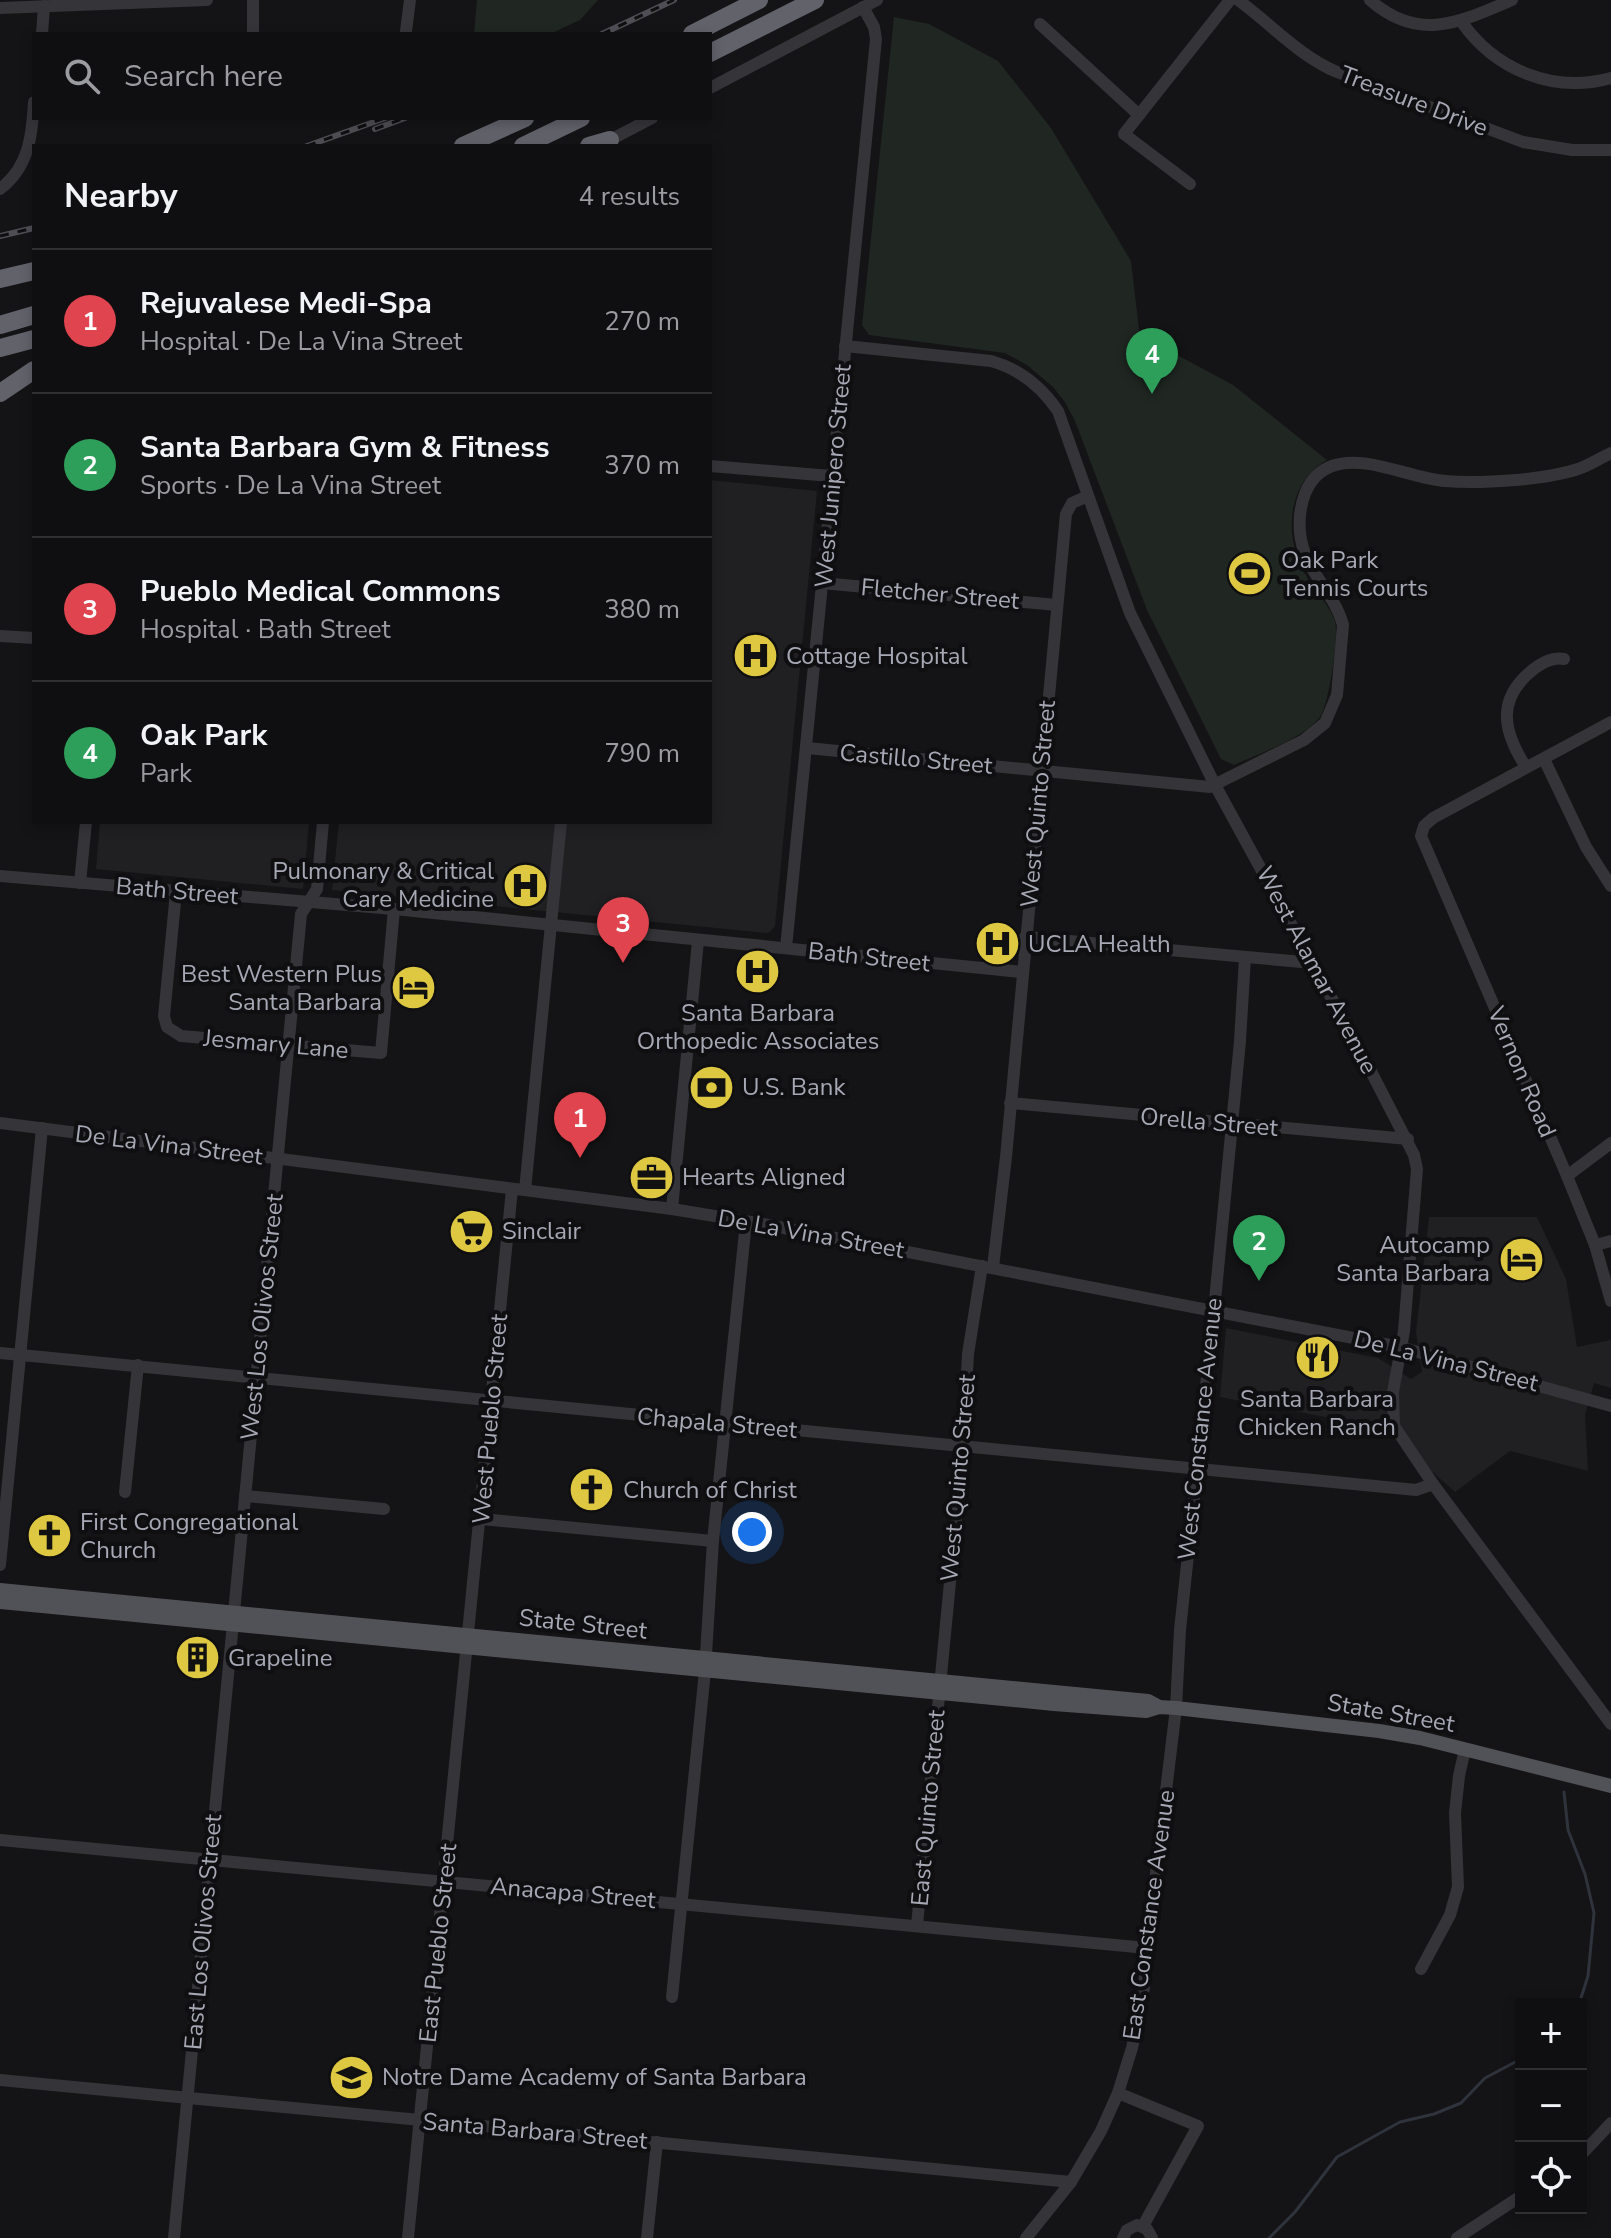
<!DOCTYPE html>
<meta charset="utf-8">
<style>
:root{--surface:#0f0e10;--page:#181719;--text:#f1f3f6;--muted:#9b9c9f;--line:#2f2e30;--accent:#b45309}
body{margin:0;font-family:"Nunito Sans",sans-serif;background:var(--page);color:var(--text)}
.controls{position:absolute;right:24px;bottom:24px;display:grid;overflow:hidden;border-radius:0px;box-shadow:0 4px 12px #0003}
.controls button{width:72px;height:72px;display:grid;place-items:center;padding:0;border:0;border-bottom:2px solid var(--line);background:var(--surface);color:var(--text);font:40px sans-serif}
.you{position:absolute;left:752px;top:1532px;width:28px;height:28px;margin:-20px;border:6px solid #fff;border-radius:50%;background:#1a73e8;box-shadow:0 0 0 12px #1a73e833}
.badge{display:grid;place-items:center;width:52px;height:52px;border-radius:50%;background:var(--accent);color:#fff;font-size:26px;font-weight:700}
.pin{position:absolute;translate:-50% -66px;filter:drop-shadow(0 2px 4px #0008)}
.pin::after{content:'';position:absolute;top:42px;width:28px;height:24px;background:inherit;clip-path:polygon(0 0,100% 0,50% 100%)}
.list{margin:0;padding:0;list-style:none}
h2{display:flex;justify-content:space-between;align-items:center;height:104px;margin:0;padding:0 32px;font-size:34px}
h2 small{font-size:26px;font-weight:400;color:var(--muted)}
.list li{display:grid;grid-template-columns:52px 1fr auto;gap:24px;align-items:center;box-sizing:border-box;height:144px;padding:0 32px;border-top:2px solid var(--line)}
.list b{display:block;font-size:30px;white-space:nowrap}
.list p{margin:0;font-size:26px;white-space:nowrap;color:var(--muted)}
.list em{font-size:26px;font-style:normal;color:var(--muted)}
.icon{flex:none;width:44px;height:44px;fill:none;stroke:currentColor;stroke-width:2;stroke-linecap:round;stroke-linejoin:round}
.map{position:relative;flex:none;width:1611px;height:2238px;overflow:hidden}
.search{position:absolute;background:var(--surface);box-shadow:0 4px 12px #0003;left:32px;top:32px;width:680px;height:88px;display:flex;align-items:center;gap:20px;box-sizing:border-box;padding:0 28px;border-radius:0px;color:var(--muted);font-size:30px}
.panel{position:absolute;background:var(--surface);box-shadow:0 4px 12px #0003;left:32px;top:144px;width:680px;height:680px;border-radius:0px}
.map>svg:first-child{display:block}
.built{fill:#201f22}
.green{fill:#202722}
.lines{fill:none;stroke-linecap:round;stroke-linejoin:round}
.stream{stroke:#2e333c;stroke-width:3}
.minor{stroke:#353539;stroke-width:12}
.major{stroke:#515158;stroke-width:14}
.highway{stroke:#61626a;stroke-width:18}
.rail-casing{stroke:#4e4e54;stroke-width:6}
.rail{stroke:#0f0e10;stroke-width:3;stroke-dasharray:9;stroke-linecap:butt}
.labels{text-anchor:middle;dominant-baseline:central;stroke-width:8;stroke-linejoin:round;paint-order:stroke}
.street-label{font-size:24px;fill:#a6a8b4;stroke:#0f0e10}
.poi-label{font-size:24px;fill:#a6a8b4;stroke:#0f0e10;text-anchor:start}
</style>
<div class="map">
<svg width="1611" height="2238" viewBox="0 0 1611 2238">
<rect width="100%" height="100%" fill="#141315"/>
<g class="built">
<polygon points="710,480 817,491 775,926 771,931 767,933 332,890 339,822 710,822"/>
<polygon points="100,822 309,822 303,889 96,869"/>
<polygon points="1429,1217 1537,1217 1566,1279 1577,1347 1611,1340 1611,1388 1594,1383 1585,1415 1588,1471 1510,1451 1455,1492 1383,1428 1220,1397 1226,1328 1378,1358 1411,1379 1422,1372 1416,1332"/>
</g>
<g class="green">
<polygon points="477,0 598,0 580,20 550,34 474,34"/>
<path d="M894 17 929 24 998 61 1051 128 1131 261 1140 338 1181 357 1233 385 1327 460C1287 482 1283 537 1305 574 1314 589 1329 605 1335 621 1339 637 1329 704 1320 717 1303 739 1259 753 1234 765L1221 759 1147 610 1075 421 1065 402 1053 387 1027 365 1005 353 869 335 862 325Z"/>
</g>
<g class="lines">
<g class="stream">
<polyline points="1564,1792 1568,1830 1585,1874 1594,1913 1588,1976 1579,2004"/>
<polyline points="1269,2238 1295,2212 1337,2157 1400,2122 1434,2114 1461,2103 1485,2078 1521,2059"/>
</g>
<g class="minor">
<polyline points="253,0 253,34"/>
<path d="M1238 0C1271 24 1299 56 1337 72L1523 142 1572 150H1611"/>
<path d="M1370 0C1419 43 1460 22 1512 0"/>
<polyline points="0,8 207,0"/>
<path d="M1461 21C1495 70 1553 94 1611 78"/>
<polyline points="1040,24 1139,115"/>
<polyline points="406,31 410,0"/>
<polyline points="42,34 44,6"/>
<polyline points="710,88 877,0"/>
<polyline points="610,145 610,140 652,118"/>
<polyline points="1190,184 1124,134 1230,0"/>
<path d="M0 189C29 167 32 136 34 102"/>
<path d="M845 346 991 361C1020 369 1041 386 1058 411L1130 613 1215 785 1361 1052 1414 1155 1417 1169 1404 1331 1393 1392 1394 1426 1433 1484 1611 1724"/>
<polyline points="710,466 831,476"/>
<polyline points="822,583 1057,605"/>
<polyline points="0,636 34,638"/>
<polyline points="1611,722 1433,818 1424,826 1421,836 1567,1176 1595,1245 1611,1301"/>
<path d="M807 748 1210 787 1304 740 1325 723 1337 695 1343 625C1334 591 1303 570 1300 532 1298 507 1305 476 1332 466 1365 454 1409 478 1445 481 1480 484 1545 480 1578 469 1590 465 1600 458 1611 453"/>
<polyline points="1544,759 1586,847 1611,886"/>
<path d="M1526 767C1502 730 1496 698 1535 668 1544 662 1553 657 1564 659"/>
<polyline points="0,876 394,909 1022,972"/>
<polyline points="80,883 86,822"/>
<polyline points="176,892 164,1016 167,1027 181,1036 381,1053 394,909"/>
<polyline points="1025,937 1313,963"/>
<polyline points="786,948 876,39 874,27 863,7"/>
<polyline points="1010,1103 1408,1139"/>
<polyline points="0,1123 672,1209 763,1224 1400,1347 1611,1406"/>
<polyline points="1567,1176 1611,1143"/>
<polyline points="525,1190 561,822"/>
<polyline points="672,1209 698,941"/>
<polyline points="1595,1245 1611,1241"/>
<polyline points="993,1267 1006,1157 1066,514 1072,503 1088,496"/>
<polyline points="0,1353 1416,1490 1433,1484"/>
<polyline points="125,1492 138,1365"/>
<polyline points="245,1496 384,1509"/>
<polyline points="481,1519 713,1541"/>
<polyline points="0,1565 42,1128"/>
<polyline points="0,1840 1147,1948"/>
<polyline points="917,1925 963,1447 968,1354 982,1266"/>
<polyline points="1421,1969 1450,1915 1458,1887 1455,1813 1459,1776 1465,1749"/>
<polyline points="672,1997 705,1671 713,1541 746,1222"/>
<polyline points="0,2080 1071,2182"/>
<polyline points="1118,2093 1198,2126 1143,2226"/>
<polyline points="1581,2155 1611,2123"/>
<polyline points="174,2238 301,914 317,889 323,822"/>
<polyline points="408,2238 512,1189"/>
<polyline points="647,2238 657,2142"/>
<polyline points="1026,2238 1071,2182 1101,2131 1118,2093 1132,2048 1144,1988 1147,1948 1176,1708 1180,1630 1214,1311 1240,1041 1245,958"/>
<polyline points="1123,2238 1127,2230 1137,2225 1147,2229 1152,2238"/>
<polyline points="1457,2238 1521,2196"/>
</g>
<g class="major">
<polyline points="0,1590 1148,1701 1159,1707"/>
<polyline points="0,1602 1054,1704 1146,1711 1159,1707 1176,1708 1379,1731 1420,1738 1611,1786"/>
</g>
<g class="highway">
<polyline points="692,34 759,0"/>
<polyline points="710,53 815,0"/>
<polyline points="463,146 525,118"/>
<polyline points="523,146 581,118"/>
<polyline points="589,146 610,140"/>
<polyline points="0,279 34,271"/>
<polyline points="0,325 34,315"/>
<polyline points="0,348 34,339"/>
<polyline points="0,393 34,370"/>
</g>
<defs>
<g id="rail">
<polyline points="602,34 674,0"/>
<polyline points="375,129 405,118"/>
<polyline points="307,146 385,118"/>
<polyline points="0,236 34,228"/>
</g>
</defs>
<use href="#rail" class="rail-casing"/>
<use href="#rail" class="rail"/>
</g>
<defs>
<symbol id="stadium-disc" viewBox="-11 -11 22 22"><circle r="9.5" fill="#dfc841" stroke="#0f0e10"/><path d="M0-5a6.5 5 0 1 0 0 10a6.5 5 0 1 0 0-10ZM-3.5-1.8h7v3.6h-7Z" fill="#111"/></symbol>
<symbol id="hospital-disc" viewBox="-11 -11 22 22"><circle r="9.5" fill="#dfc841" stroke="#0f0e10"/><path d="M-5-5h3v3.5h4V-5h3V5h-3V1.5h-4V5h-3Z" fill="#111"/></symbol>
<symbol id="hotel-disc" viewBox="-11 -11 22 22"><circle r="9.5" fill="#dfc841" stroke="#0f0e10"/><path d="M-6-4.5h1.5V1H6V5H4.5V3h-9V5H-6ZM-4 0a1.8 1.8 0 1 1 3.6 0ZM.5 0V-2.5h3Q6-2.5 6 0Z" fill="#111"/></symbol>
<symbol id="bank-disc" viewBox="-11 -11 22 22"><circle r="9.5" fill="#dfc841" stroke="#0f0e10"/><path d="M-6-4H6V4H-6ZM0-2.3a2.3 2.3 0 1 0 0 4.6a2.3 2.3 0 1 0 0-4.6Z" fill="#111"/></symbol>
<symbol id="office-disc" viewBox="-11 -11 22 22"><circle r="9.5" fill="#dfc841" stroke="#0f0e10"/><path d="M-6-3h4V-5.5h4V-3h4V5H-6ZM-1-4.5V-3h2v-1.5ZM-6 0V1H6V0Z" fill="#111"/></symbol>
<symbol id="supermarket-disc" viewBox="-11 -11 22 22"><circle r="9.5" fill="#dfc841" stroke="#0f0e10"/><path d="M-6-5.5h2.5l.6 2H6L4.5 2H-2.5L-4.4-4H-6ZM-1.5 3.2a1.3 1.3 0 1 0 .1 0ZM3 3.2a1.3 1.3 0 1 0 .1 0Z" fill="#111"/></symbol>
<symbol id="restaurant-disc" viewBox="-11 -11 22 22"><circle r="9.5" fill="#dfc841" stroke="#0f0e10"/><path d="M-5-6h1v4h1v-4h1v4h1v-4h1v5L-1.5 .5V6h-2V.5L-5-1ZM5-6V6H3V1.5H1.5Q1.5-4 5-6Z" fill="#111"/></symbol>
<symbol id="church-disc" viewBox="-11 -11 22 22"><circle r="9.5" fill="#dfc841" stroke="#0f0e10"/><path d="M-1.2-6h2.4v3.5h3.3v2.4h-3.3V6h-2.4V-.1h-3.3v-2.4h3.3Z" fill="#111"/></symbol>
<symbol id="building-disc" viewBox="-11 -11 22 22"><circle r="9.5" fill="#dfc841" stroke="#0f0e10"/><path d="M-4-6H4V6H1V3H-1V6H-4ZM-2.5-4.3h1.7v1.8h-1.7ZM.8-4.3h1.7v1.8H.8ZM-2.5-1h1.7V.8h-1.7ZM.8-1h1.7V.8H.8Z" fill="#111"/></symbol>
<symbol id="school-disc" viewBox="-11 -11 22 22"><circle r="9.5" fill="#dfc841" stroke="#0f0e10"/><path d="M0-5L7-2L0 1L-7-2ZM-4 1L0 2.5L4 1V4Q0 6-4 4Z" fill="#111"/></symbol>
</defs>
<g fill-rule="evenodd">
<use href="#stadium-disc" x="1224" y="548" width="51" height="51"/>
<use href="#hospital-disc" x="730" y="630" width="51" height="51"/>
<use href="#hospital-disc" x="500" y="860" width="51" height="51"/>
<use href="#hospital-disc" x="972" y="918" width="51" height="51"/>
<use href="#hospital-disc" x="732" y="946" width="51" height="51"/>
<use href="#hotel-disc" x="388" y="962" width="51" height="51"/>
<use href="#bank-disc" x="686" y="1062" width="51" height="51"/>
<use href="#office-disc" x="626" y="1152" width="51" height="51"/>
<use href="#supermarket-disc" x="446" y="1206" width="51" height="51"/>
<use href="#hotel-disc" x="1496" y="1234" width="51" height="51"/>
<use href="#restaurant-disc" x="1292" y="1332" width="51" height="51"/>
<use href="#church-disc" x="566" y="1464" width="51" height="51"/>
<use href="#church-disc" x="24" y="1510" width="51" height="51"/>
<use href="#building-disc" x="172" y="1632" width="51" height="51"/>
<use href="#school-disc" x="326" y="2052" width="51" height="51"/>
</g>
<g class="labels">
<g class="street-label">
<text transform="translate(1414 101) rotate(21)">Treasure Drive</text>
<text transform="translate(833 476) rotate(-85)">West Junipero Street</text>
<text transform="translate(940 594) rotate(5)">Fletcher Street</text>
<text transform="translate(916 759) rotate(5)">Castillo Street</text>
<text transform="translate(1038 804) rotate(-85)">West Quinto Street</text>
<text transform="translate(177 891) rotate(5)">Bath Street</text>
<text transform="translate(869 957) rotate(6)">Bath Street</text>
<text transform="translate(1317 970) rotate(62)">West Alamar Avenue</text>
<text transform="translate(276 1044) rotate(5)">Jesmary Lane</text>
<text transform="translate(1522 1072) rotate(67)">Vernon Road</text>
<text transform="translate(1209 1122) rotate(5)">Orella Street</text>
<text transform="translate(169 1145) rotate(7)">De La Vina Street</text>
<text transform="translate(811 1234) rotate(10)">De La Vina Street</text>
<text transform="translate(262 1317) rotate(-84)">West Los Olivos Street</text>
<text transform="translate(1446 1361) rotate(14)">De La Vina Street</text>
<text transform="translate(490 1419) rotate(-85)">West Pueblo Street</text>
<text transform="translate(717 1423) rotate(5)">Chapala Street</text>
<text transform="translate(1200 1429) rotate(-84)">West Constance Avenue</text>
<text transform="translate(958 1478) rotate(-85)">West Quinto Street</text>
<text transform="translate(583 1624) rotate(6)">State Street</text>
<text transform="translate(1391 1713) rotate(10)">State Street</text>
<text transform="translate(928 1808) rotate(-85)">East Quinto Street</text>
<text transform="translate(573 1893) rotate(5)">Anacapa Street</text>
<text transform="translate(1149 1915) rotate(-82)">East Constance Avenue</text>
<text transform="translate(203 1932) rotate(-85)">East Los Olivos Street</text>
<text transform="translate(438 1943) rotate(-84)">East Pueblo Street</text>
<text transform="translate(535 2131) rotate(5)">Santa Barbara Street</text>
</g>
<g class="poi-label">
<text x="1281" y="560">Oak Park<tspan x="1281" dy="28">Tennis Courts</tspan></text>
<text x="786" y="656">Cottage Hospital</text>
<text x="494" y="871" text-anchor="end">Pulmonary &amp; Critical<tspan x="494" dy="28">Care Medicine</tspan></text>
<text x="1028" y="944">UCLA Health</text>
<text x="382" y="974" text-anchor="end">Best Western Plus<tspan x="382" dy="28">Santa Barbara</tspan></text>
<text x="758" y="1013" text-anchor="middle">Santa Barbara<tspan x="758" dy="28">Orthopedic Associates</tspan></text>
<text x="742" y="1087">U.S. Bank</text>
<text x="682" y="1177">Hearts Aligned</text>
<text x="502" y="1231">Sinclair</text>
<text x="1490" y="1245" text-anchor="end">Autocamp<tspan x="1490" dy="28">Santa Barbara</tspan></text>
<text x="1317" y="1399" text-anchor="middle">Santa Barbara<tspan x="1317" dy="28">Chicken Ranch</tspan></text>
<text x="623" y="1490">Church of Christ</text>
<text x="80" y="1522">First Congregational<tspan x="80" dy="28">Church</tspan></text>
<text x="228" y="1658">Grapeline</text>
<text x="382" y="2077">Notre Dame Academy of Santa Barbara</text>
</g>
</g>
</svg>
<div class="controls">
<button>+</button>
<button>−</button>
<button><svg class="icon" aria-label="locate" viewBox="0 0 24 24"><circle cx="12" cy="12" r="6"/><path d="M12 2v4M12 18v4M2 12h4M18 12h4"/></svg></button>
</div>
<div class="you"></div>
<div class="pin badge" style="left:580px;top:1158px;background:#e0444e">1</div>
<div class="pin badge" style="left:1259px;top:1281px;background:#2e9e5b">2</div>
<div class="pin badge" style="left:623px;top:963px;background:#e0444e">3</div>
<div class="pin badge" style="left:1152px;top:394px;background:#2e9e5b">4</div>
<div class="search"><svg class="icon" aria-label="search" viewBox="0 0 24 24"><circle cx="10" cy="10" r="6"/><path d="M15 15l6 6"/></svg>Search here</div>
<section class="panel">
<h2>Nearby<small>4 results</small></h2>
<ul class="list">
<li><span class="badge" style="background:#e0444e">1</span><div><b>Rejuvalese Medi-Spa</b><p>Hospital · De La Vina Street</p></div><em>270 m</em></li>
<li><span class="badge" style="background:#2e9e5b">2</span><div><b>Santa Barbara Gym &amp; Fitness</b><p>Sports · De La Vina Street</p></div><em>370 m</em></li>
<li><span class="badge" style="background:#e0444e">3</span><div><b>Pueblo Medical Commons</b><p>Hospital · Bath Street</p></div><em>380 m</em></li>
<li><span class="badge" style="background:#2e9e5b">4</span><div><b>Oak Park</b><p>Park</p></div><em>790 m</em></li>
</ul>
</section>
</div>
